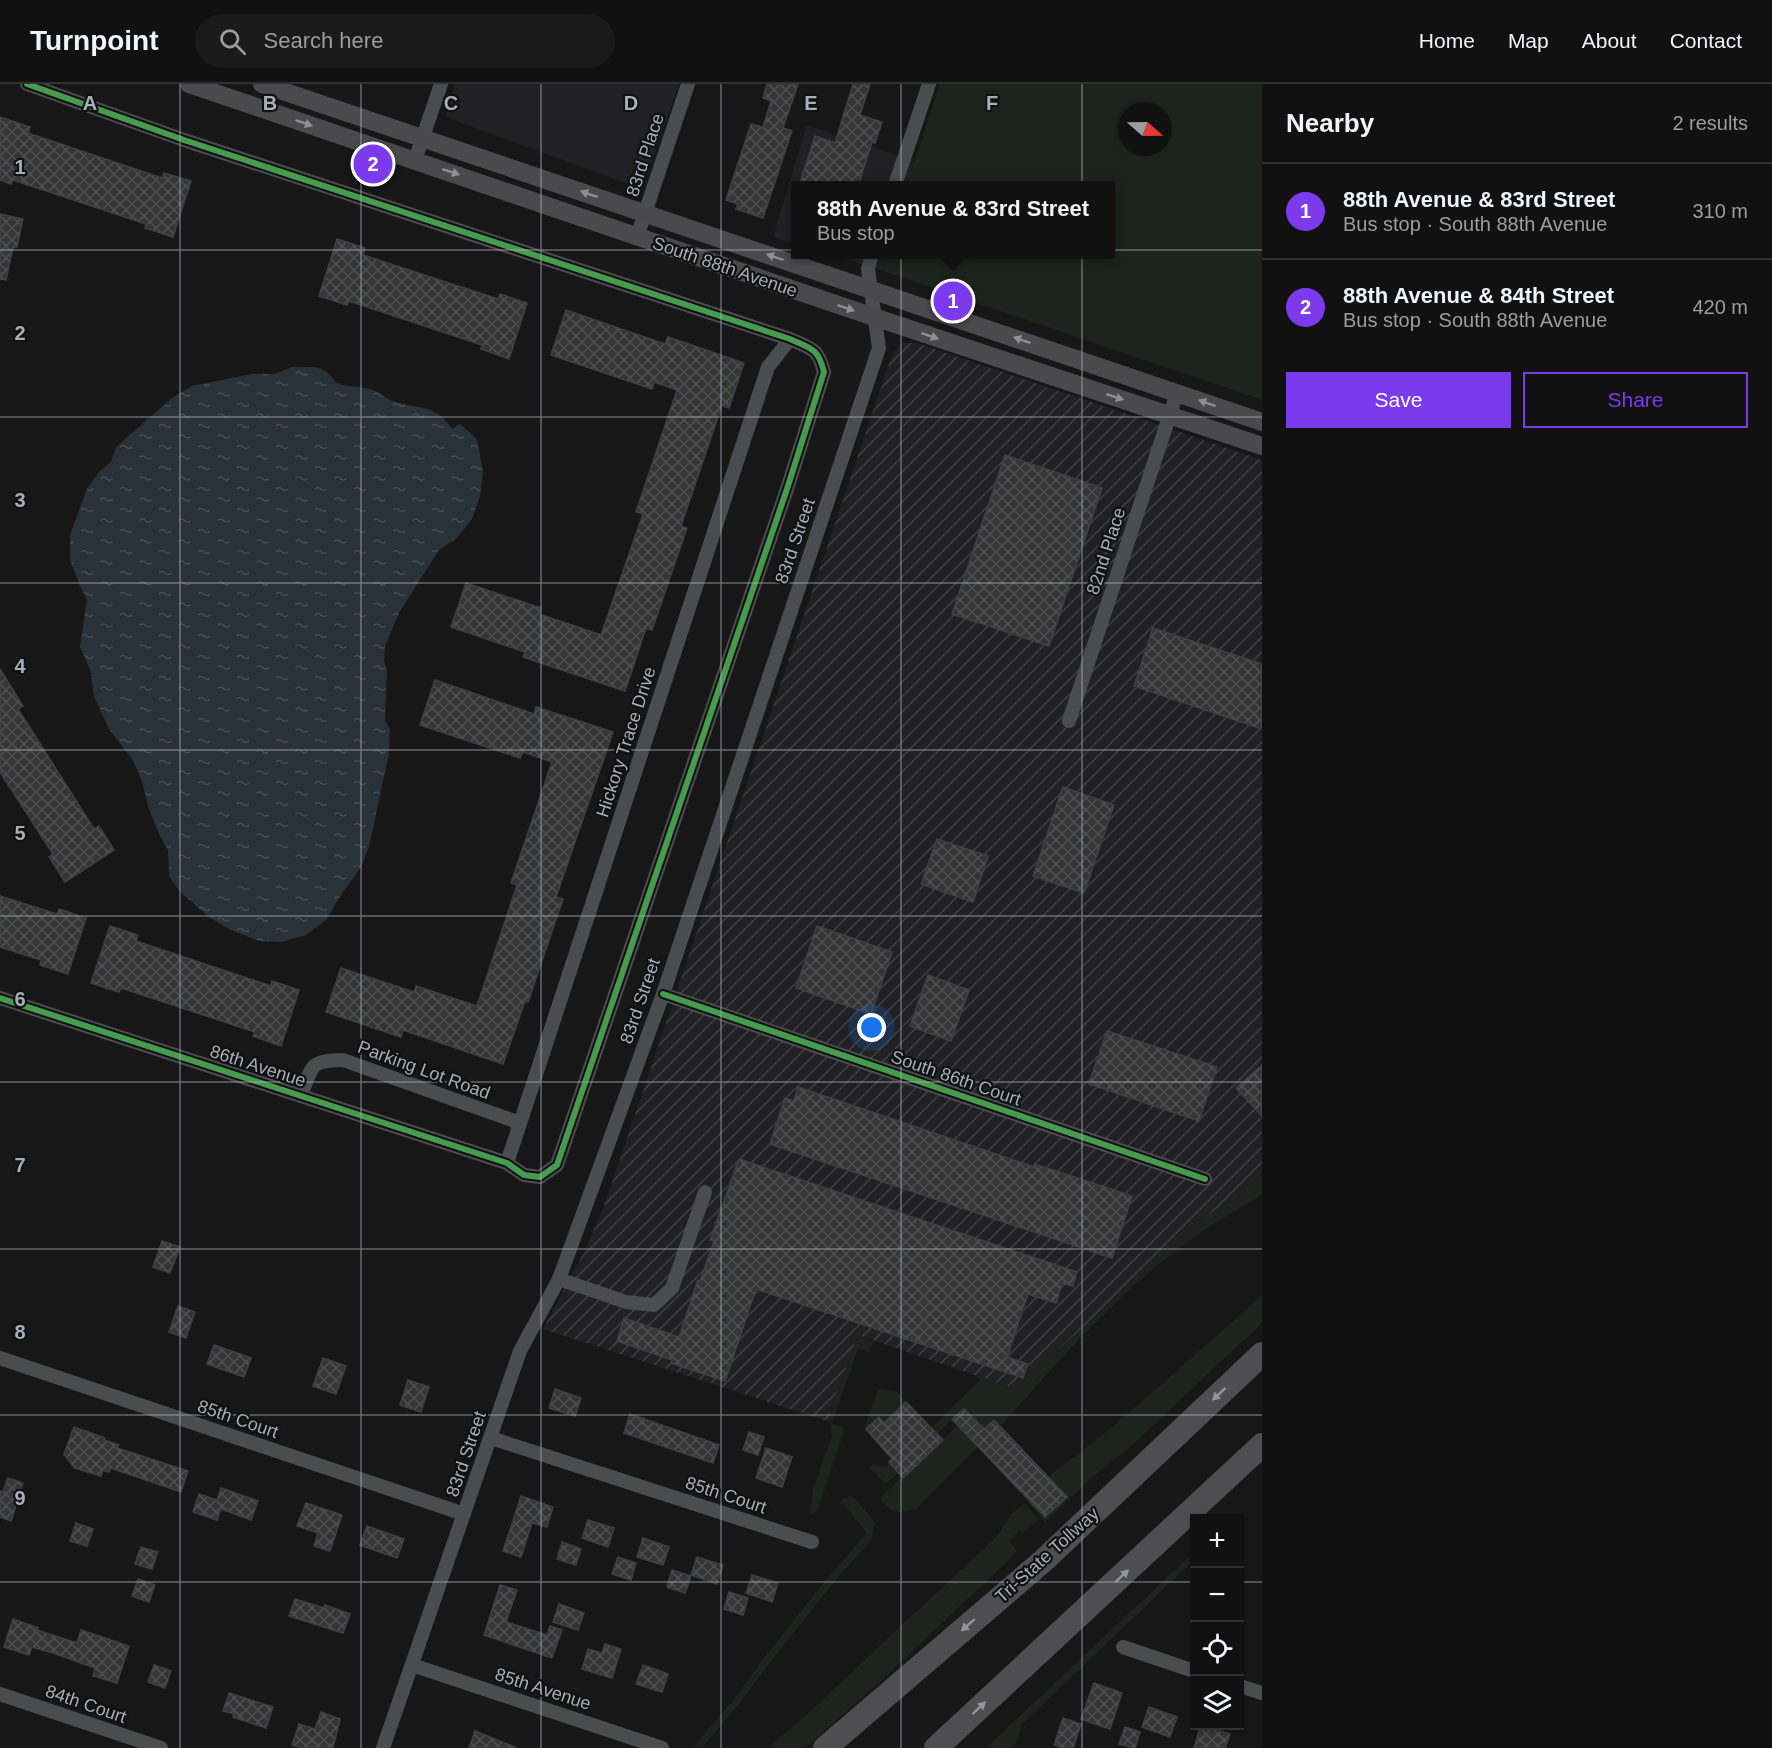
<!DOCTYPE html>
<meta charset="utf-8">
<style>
:root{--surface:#111;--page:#1a1a1a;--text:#f1f3f6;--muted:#9c9d9f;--line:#303131;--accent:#7c3aed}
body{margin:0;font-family:Helvetica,sans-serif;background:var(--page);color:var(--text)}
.controls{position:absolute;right:18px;bottom:18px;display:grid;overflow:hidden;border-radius:0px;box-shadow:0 2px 4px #0004}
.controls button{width:54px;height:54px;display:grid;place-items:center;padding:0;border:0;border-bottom:2px solid var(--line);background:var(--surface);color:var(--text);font:30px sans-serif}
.compass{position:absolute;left:1118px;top:18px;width:54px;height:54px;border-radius:50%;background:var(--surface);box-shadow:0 2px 4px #0004;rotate:110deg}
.you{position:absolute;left:872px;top:944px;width:21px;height:21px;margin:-15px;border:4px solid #fff;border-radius:50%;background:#1a73e8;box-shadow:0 0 0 9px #1a73e833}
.badge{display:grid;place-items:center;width:39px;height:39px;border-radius:50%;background:var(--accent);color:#fff;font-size:20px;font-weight:700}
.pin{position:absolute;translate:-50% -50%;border:3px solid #fff;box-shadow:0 2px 6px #0006}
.popup{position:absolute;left:791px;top:97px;width:324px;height:78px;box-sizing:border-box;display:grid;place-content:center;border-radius:0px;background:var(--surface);filter:drop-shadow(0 2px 4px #0005);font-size:20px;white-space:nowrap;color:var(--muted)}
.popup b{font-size:22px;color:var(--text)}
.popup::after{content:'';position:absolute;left:50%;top:100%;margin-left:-12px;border:12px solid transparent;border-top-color:var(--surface)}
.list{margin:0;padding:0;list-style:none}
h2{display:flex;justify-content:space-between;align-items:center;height:78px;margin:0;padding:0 24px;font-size:26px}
h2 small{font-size:20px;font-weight:400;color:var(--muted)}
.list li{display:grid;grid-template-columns:39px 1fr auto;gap:18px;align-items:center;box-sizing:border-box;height:96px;padding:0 24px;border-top:2px solid var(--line)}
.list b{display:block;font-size:22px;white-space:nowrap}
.list p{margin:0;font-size:20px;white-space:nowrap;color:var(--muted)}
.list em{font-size:20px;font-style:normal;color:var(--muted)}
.actions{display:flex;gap:12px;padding:18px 24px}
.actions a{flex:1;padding:14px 0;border:2px solid var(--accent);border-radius:0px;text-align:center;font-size:21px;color:var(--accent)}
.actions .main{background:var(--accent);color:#fff}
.icon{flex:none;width:33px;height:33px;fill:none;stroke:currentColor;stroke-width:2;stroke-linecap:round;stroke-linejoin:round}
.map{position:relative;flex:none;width:1262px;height:1664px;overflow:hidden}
header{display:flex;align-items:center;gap:36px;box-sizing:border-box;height:84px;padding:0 30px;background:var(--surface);border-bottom:2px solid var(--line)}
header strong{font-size:28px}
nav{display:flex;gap:33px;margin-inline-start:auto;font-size:21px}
.search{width:420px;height:54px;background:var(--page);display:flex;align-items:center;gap:15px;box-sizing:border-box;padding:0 21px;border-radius:33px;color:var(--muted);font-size:22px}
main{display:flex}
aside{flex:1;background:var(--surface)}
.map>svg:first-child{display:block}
.built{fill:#212123}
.industrial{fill:url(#industrial-furrows)}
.green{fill:#1d241e;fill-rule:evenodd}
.water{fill:url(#water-ripples)}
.building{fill:url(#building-cross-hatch);stroke:#3f4043;stroke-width:1.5}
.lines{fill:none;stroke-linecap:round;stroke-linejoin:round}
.street{stroke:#4b4c50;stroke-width:14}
.secondary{stroke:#4a4a4e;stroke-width:18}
.highway{stroke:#4e4e51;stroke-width:24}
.cycleway-casing{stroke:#111113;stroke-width:10}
.cycleway{stroke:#469c4c;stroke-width:6}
.oneway{fill:#8c8f98}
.oneway2{fill:#92959e}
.grid{fill:none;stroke:#a8adb8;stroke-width:1.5;stroke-opacity:0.55}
.labels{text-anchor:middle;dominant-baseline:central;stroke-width:4.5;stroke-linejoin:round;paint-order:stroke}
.street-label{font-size:18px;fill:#a8adb8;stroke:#111113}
.grid-label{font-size:20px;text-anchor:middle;font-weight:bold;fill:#a8adb8;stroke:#111113;stroke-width:4.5;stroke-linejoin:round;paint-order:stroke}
</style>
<header>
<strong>Turnpoint</strong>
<div class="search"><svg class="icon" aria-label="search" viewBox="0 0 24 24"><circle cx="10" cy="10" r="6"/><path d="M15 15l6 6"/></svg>Search here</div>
<nav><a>Home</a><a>Map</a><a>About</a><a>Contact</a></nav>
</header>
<main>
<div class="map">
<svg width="1262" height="1664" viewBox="0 0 1262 1664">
<defs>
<pattern id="industrial-furrows" width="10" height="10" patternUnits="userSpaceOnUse" patternTransform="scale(1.5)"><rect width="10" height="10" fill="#212123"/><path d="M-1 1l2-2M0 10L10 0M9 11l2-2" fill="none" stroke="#3e3f41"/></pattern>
<pattern id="water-ripples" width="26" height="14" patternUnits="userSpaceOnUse" patternTransform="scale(1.5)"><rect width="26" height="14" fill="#2a3239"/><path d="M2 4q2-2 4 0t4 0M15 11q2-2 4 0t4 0" fill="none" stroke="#464d54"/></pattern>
<pattern id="building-cross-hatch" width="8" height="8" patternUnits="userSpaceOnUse" patternTransform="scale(1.5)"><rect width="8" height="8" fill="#353536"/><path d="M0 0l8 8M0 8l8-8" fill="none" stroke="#4f5051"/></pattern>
</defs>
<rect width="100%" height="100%" fill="#171717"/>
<g class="built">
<polygon points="455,0 679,0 642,105 445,33"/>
<polygon points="807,41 914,77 907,101 796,101 795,160 773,153"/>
<polygon points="830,171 887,171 883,187"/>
</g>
<polygon class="industrial" points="901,259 917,259 1262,376 1262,1090 1196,1141 1015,1305 858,1251 830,1328 830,1338 543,1245 583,1170 604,1122 892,271"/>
<g class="green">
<path d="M940 0H1262V316L883 187 887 171 1110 170V101H907ZM1127 27H1163V63H1127Z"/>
<path d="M1262 1090V1111C1237 1125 1212 1140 1189 1157 1117 1208 1059 1278 1000 1342L994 1336 984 1345 964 1325 937 1350 931 1344 980 1296 974 1291 1015 1305 1196 1141Z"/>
<polygon points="1262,1212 1262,1239 1131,1362 1090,1395 1045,1438 1029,1419 1030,1418 1045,1433 1067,1413 1048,1393 1115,1341"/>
<polygon points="858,1251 874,1257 869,1268 858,1265 832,1339 842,1343 844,1347 817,1428 810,1430 813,1406 832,1352 830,1328"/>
<polygon points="881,1305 897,1308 906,1318 884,1339 879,1333 866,1345 864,1345 878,1306"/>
<polygon points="963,1336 978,1352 972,1357 978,1363 916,1425 899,1428 891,1426 881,1416 882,1411 902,1393 904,1394"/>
<polygon points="890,1379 898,1389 886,1400 869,1383 874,1380 885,1383"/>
<polygon points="850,1412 856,1415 875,1439 872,1456 839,1492 774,1573 738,1621 702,1664 692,1664 734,1616 760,1579 821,1502 867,1449 844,1421 839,1419 843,1415"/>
<polygon points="1024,1419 1039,1435 1022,1450 1020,1447 1009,1457 1017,1466 1011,1474 882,1596 805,1664 768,1664 803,1634 997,1452 1011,1431"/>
<polygon points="1194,1468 1194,1476 1022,1640 1016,1659 1011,1664 986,1664"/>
</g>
<path class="water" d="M292 283C314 284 323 279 336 299 348 303 361 302 373 306 379 308 384 313 390 316 415 326 436 318 452 345L460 340 477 355 483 387 480 412 472 435 457 454 439 466 400 527 385 562 384 577 387 587 385 637 390 645 389 669 369 763 361 783 343 808 326 836 306 851 281 858 259 857 231 846 209 833 180 808 169 792 168 766 159 750 148 722 143 701 133 676 109 645 94 613 91 588 80 563 87 515 80 502 70 476V451L87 405 99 388 111 378 116 363 172 314 192 302 252 290H275Z"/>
<g class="building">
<polygon points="767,0 798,0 783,44 792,47 763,134 736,125 738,120 726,116 751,40 763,43 771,17 763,14"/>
<polygon points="853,0 870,0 860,31 882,38 875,59 872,58 858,102 799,102 815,52 835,59"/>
<polygon points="0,33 30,43 28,49 162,94 164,89 191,97 173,153 145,144 146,140 13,96 11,100 0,96"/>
<polygon points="0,130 23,135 17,163 13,163 6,196 0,195"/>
<polygon points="337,155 365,164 363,171 498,215 500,210 527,219 509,275 481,265 482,261 349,217 347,221 319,212"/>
<polygon points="566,226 665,260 668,253 744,279 729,324 722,321 681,442 687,444 652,546 646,544 625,607 523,573 525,568 451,543 466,499 541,524 539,530 601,551 643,430 636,428 677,306 654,298 652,305 551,271"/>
<polygon points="1005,371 1102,404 1049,562 952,530"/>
<polygon points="1153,544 1262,580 1262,645 1134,602"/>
<polygon points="0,585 23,622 18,625 94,745 99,742 114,766 65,798 49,773 53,770 0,688"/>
<polygon points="435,596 534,630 536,623 613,648 556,813 563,815 528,918 525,917 503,980 403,946 401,953 326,928 341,884 414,908 416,902 477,922 517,801 511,799 552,678 523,668 520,674 420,641"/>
<polygon points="1063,703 1114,721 1084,809 1033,792"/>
<polygon points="937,755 988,772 973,818 921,800"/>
<polygon points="0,812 57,830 59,825 86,834 68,890 40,881 41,876 0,863"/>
<polygon points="110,842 138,851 136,857 271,902 272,897 299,906 281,962 253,952 255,948 121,904 119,908 91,899"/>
<polygon points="817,842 892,868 871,930 796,904"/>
<polygon points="928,891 969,906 951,957 910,942"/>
<polygon points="1107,947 1217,983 1199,1037 1089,1000"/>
<polygon points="1262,981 1262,1032 1236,1004"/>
<polygon points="798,1003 1034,1083 1035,1080 1132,1112 1112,1174 770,1060 785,1014 794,1017"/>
<polygon points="739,1075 1077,1188 1073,1202 1062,1199 1056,1219 1028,1210 1007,1273 1027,1280 1023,1294 756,1205 725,1297 671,1279 672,1276 617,1257 624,1234 679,1253 698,1196 700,1197 714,1157 710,1156"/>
<polygon points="162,1157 180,1163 170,1189 153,1183"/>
<polygon points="178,1222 195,1228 186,1254 169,1248"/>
<polygon points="214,1261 251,1274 244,1293 207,1280"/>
<polygon points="323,1274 346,1282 336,1310 313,1302"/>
<polygon points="408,1296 429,1303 421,1328 400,1321"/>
<polygon points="555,1305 581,1314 575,1332 549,1324"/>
<polygon points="906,1318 943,1356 903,1394 889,1378 892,1375 866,1345 879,1333 884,1339"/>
<polygon points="964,1325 984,1345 994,1336 1067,1413 1045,1433 952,1335"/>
<polygon points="630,1330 719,1361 713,1379 624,1349"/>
<polygon points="74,1343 105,1354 104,1356 119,1361 117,1364 188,1387 181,1408 111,1384 109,1388 103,1386 101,1392 75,1384 64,1370"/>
<polygon points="749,1348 764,1353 758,1371 743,1366"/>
<polygon points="766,1364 792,1373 782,1403 756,1394"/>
<polygon points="8,1394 23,1399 11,1437 0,1433 0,1407 3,1408"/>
<polygon points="221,1404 258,1417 251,1436 221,1425 217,1436 193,1428 199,1410 217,1416"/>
<polygon points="521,1412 553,1423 547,1443 532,1439 521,1473 503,1467"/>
<polygon points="306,1419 342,1431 330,1467 314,1462 318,1449 297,1442"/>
<polygon points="588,1436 614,1444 608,1463 582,1454"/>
<polygon points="76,1439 93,1445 87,1462 70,1457"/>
<polygon points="367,1442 404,1455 397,1474 360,1461"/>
<polygon points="643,1454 669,1463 663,1481 637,1473"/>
<polygon points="562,1458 581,1465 576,1481 557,1475"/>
<polygon points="141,1463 158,1468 152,1485 135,1480"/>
<polygon points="618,1473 636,1479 631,1496 612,1490"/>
<polygon points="697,1473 723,1481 717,1500 691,1491"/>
<polygon points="672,1486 691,1492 685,1509 667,1503"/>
<polygon points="752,1491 778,1499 772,1518 746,1509"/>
<polygon points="138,1495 155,1501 149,1518 132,1512"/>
<polygon points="500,1501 517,1506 506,1538 547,1551 550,1542 562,1546 552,1574 484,1551"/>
<polygon points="729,1508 748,1514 743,1531 724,1525"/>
<polygon points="295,1515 324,1524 325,1521 350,1530 343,1549 289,1532"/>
<polygon points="559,1520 584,1529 578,1546 553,1538"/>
<polygon points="13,1535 38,1544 37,1546 77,1559 81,1546 129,1562 117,1599 93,1592 95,1584 53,1569 32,1563 29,1571 4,1563"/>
<polygon points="605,1560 621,1565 612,1594 582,1585 588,1565 602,1569"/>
<polygon points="154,1581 171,1587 165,1604 148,1598"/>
<polygon points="643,1581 668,1590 662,1608 636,1600"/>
<polygon points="1094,1599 1122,1609 1110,1645 1081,1635"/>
<polygon points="229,1609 273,1623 266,1644 233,1633 234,1630 223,1627"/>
<polygon points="1149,1623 1177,1633 1170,1653 1142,1643"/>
<polygon points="321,1628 340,1635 333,1664 303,1664 292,1661 299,1640 315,1645"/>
<polygon points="1063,1634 1081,1640 1073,1664 1063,1664 1054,1661"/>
<polygon points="1201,1641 1230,1650 1225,1664 1194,1664"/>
<polygon points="1125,1643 1140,1648 1135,1664 1119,1660"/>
<polygon points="475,1647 515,1663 515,1664 469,1664"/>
</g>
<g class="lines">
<g class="street">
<polyline points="415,76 441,0"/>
<polyline points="895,101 929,0"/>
<polyline points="637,153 688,0"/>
<polyline points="1069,637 1177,309"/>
<polyline points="663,910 1205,1095"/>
<path d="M0 914 507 1079 524 1091 540 1093 557 1081 787 405 824 288C818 264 812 265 790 255L184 56 27 0"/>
<path d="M301 1012C312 983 309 976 343 976L520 1039"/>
<polyline points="507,1079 768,283 790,255"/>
<polyline points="559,1195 626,1218 654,1221 672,1204 705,1108"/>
<polyline points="0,1274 464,1430"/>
<polyline points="491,1354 812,1458"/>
<polyline points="1123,1563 1194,1587"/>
<polyline points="412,1581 662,1664"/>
<polyline points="1240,1602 1262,1609"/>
<polyline points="0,1610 161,1664"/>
<polyline points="383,1664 520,1267 559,1195 663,910 879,264 868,185 872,170"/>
</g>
<g class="secondary">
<polyline points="189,0 874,233 1262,362"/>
<polyline points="262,0 1262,338"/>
</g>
<g class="highway">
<polyline points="825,1664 1043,1477 1262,1270"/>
<polyline points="936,1664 1262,1361"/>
</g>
<defs>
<g id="cycleway">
<polyline points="663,910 1205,1095"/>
<path d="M0 914 507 1079 524 1091 540 1093 557 1081 787 405 824 288C818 264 812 265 790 255L184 56 27 0"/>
</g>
</defs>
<use href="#cycleway" class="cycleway-casing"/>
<use href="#cycleway" class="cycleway"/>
</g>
<defs><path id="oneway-solid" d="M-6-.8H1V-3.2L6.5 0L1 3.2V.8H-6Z" transform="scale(1.5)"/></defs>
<g class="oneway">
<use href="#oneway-solid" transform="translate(304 39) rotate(19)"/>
<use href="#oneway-solid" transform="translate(451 88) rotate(18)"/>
<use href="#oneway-solid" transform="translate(589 110) rotate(-161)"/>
<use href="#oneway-solid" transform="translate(775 173) rotate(-161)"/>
<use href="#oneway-solid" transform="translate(846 224) rotate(19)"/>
<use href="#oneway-solid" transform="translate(930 252) rotate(18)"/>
<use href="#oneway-solid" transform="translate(1022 256) rotate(-161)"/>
<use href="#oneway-solid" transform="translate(1115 313) rotate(18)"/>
<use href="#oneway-solid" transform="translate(1207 319) rotate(-161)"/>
</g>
<g class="oneway2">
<use href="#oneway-solid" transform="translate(1219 1310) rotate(137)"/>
<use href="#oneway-solid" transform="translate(1122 1492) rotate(-43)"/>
<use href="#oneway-solid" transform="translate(968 1541) rotate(139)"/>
<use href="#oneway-solid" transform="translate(979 1624) rotate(-43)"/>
</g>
<path class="grid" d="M180 0V1664M361 0V1664M541 0V1664M721 0V1664M901 0V1664M1082 0V1664M0 166H1262M0 333H1262M0 499H1262M0 666H1262M0 832H1262M0 998H1262M0 1165H1262M0 1331H1262M0 1498H1194M1240 1498H1262"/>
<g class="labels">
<g class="street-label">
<text transform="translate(645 71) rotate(-72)">83rd Place</text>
<text transform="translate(725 183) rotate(19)">South 88th Avenue</text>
<text transform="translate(795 457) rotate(-71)">83rd Street</text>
<text transform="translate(1106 467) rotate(-72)">82nd Place</text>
<text transform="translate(626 658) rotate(-72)">Hickory Trace Drive</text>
<text transform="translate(640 917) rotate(-71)">83rd Street</text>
<text transform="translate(258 982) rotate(18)">86th Avenue</text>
<text transform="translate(424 986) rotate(20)">Parking Lot Road</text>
<text transform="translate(956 994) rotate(19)">South 86th Court</text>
<text transform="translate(238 1335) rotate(19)">85th Court</text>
<text transform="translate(466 1370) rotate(-71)">83rd Street</text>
<text transform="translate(726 1411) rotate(18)">85th Court</text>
<text transform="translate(1047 1471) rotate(-42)">Tri-State Tollway</text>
<text transform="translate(543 1605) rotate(18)">85th Avenue</text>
<text transform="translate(86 1620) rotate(19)">84th Court</text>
</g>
</g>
<g class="grid-label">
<text x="90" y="26">A</text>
<text x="270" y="26">B</text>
<text x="451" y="26">C</text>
<text x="631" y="26">D</text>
<text x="811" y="26">E</text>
<text x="992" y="26">F</text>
<text x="20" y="90">1</text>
<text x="20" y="256">2</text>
<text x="20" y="423">3</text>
<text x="20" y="589">4</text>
<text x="20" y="756">5</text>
<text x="20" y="922">6</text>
<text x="20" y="1088">7</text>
<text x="20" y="1255">8</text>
<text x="20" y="1421">9</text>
</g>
</svg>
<div class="controls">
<button>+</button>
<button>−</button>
<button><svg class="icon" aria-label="locate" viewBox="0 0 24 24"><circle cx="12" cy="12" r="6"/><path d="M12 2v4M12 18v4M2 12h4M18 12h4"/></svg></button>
<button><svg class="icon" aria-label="layers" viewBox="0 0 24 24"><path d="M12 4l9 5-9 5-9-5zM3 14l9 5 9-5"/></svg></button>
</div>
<svg class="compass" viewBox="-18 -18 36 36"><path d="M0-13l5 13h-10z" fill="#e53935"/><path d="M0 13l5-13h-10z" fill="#9c9d9f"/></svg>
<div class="you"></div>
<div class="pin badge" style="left:953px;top:217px">1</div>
<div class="popup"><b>88th Avenue &amp; 83rd Street</b>Bus stop</div>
<div class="pin badge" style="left:373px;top:80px">2</div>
</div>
<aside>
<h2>Nearby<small>2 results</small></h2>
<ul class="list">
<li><span class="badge">1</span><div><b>88th Avenue &amp; 83rd Street</b><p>Bus stop · South 88th Avenue</p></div><em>310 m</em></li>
<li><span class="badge">2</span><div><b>88th Avenue &amp; 84th Street</b><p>Bus stop · South 88th Avenue</p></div><em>420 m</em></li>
</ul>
<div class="actions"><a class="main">Save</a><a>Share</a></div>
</aside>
</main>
